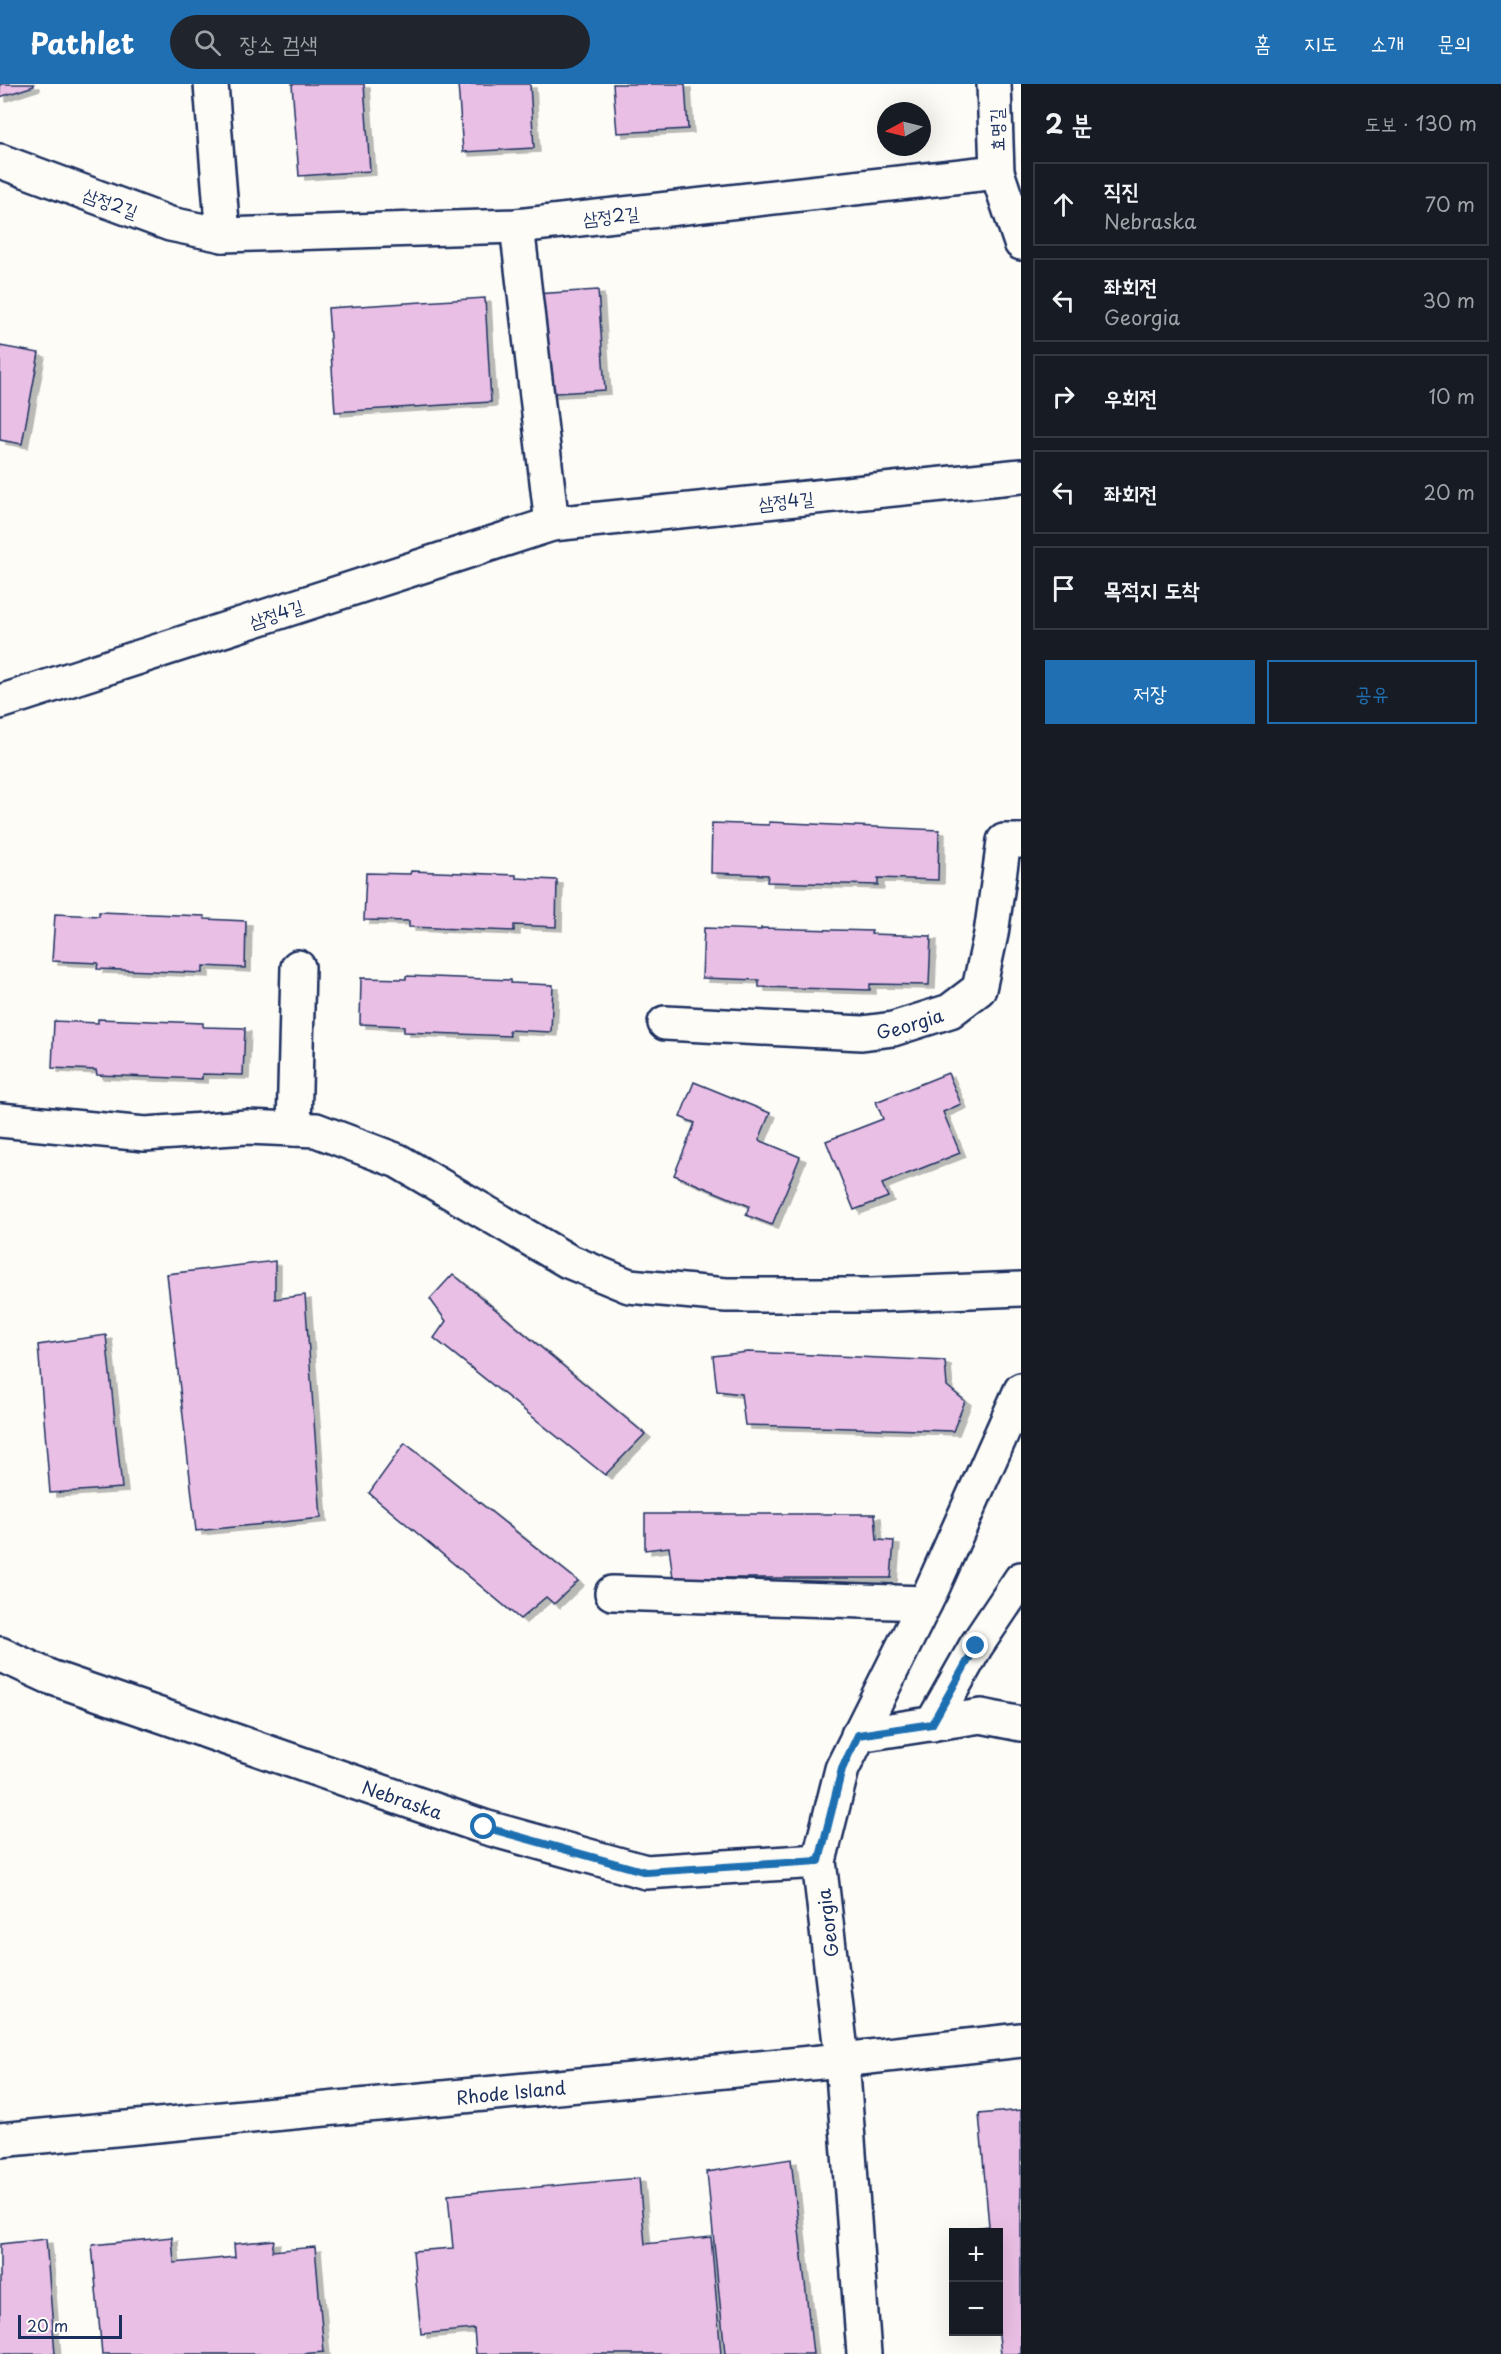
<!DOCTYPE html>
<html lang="ko">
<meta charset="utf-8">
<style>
:root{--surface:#171b24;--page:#20242c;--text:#f1f3f6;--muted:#9ea1a6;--line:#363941;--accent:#1f6fb2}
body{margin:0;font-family:"Playpen Sans","Poor Story",sans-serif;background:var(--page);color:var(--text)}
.controls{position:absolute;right:18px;bottom:18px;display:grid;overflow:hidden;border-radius:0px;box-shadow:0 6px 24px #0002}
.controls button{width:54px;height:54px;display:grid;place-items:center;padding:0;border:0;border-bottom:2px solid var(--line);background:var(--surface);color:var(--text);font:30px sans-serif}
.compass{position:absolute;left:877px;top:18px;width:54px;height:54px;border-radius:50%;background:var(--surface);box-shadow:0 6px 24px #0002;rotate:263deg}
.scale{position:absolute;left:18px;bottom:15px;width:104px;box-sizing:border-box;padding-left:6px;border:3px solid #1b2f5e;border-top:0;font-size:16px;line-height:21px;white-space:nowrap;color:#1b2f5e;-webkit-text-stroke:4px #fdfcf7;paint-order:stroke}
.stop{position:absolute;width:18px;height:18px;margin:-14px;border:4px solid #1f6fb2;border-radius:50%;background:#fff}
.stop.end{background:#1f6fb2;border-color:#fff;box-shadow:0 2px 6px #0008}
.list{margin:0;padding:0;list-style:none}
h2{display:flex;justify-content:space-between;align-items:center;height:78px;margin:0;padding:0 24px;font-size:26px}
h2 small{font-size:20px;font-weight:400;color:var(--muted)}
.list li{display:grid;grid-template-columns:39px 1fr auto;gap:18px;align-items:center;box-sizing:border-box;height:84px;margin:0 12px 12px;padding:0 12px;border:2px solid var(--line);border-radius:0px}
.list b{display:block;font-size:22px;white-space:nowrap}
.list p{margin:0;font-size:20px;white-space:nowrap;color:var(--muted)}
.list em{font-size:20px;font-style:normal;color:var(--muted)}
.actions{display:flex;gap:12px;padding:18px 24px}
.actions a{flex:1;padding:14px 0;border:2px solid var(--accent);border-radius:0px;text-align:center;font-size:21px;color:var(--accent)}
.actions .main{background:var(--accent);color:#fff}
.icon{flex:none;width:33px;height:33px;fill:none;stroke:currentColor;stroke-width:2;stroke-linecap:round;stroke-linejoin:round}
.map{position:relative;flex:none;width:1021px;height:2270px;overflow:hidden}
header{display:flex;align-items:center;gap:36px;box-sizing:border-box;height:84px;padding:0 30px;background:var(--accent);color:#fff}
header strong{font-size:28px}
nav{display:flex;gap:33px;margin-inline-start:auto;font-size:21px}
.search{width:420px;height:54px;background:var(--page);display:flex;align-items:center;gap:15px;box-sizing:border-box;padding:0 21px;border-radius:33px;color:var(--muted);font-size:22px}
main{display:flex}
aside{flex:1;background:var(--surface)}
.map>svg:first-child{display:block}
.building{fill:#eabfe5;stroke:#1b2f5e;stroke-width:1.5;filter:url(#shadow)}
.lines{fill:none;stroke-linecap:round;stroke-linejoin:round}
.minor-casing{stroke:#1b2f5e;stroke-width:38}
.minor{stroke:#fdfcf7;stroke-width:33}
.route{stroke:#1f6fb2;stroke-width:8}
.labels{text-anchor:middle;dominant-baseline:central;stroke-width:4.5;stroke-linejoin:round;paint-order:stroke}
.street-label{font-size:18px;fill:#1b2f5e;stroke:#fdfcf7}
</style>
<header>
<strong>Pathlet</strong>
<div class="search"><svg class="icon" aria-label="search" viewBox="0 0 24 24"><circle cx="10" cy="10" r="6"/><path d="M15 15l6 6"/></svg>장소 검색</div>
<nav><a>홈</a><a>지도</a><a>소개</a><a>문의</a></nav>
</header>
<main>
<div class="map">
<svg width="1021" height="2270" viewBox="0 0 1021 2270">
<defs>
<filter id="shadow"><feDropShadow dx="6" dy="4" stdDeviation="0" flood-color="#0004"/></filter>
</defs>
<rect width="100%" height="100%" fill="#fdfcf7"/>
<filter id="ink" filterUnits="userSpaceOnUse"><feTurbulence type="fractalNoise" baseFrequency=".0167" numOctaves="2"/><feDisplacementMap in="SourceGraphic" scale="12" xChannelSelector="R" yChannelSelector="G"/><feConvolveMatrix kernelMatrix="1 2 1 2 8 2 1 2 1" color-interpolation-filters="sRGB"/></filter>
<g filter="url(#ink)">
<g class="building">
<polygon points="0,0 34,0 34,2 0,13"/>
<polygon points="292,0 364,0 370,87 299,92"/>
<polygon points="458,0 530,0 534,64 463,68"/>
<polygon points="613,0 685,0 688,45 617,49"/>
<polygon points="598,206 605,306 541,310 534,210"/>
<polygon points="485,214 491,318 335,328 328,224"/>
<polygon points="0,262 39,269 22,360 0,356"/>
<polygon points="769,738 939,746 938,796 878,794 878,801 767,798 768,791 711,789 712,739 769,741"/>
<polygon points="411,787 516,791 516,794 557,796 556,843 514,841 514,847 409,843 409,837 364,836 366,789 410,790"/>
<polygon points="99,828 204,832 205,835 246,837 245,884 203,882 203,889 97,885 98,879 52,877 55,830 99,832"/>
<polygon points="704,844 761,846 761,844 872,847 871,850 931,852 929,901 870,900 870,906 759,903 759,896 702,894"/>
<polygon points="406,892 511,896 511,899 553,901 551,948 509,946 510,952 404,948 404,942 360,940 361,894 406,895"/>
<polygon points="98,935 203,939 203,943 245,944 243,991 202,990 202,995 97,991 96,986 52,984 54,937 98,939"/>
<polygon points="948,989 961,1020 943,1028 960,1069 882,1100 888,1113 854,1126 826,1057 883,1035 876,1018"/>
<polygon points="694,998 770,1029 759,1056 800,1073 772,1141 746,1131 749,1122 674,1091 695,1039 680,1033"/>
<polygon points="275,1177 275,1215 305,1211 321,1434 196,1447 167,1190"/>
<polygon points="453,1190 645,1350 605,1391 434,1254 446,1237 430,1215"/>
<polygon points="106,1251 122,1404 50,1409 38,1261"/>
<polygon points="748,1268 945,1277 947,1302 965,1317 953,1347 745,1341 741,1310 717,1307 713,1272"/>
<polygon points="405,1359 578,1497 554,1520 546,1513 520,1535 369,1409"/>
<polygon points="645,1430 875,1430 877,1456 894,1457 891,1494 673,1494 669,1463 645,1466"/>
<polygon points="1021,2026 1021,2270 1001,2270 998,2242 998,2148 975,2148 974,2144 989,2142 979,2030"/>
<polygon points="791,2075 813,2270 725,2270 707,2088"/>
<polygon points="639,2094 645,2160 711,2153 721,2270 476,2270 474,2245 421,2250 413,2167 453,2164 448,2111"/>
<polygon points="172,2153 174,2179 235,2173 234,2160 274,2156 272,2167 315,2163 324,2268 300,2270 102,2270 92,2161"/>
<polygon points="46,2155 55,2270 0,2270 0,2160"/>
</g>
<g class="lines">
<defs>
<g id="minor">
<polyline points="211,0 223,151"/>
<polyline points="994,0 997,88 1021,159"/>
<polyline points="0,77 170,140 223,151 517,142 997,88"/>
<polyline points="517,142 552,440"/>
<polyline points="0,618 552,440 1021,392"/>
<path id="s1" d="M665 939 862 949 893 945 950 927 979 905 991 850 1004 757H1021"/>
<polyline points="0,1036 145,1050 247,1043 316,1046 398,1077 568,1177 629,1202 726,1211 871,1211 1021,1205"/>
<polyline points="294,1045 298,883"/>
<polyline points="612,1509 925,1519"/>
<path id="s2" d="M0 1570 50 1593 484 1743 646 1788 819 1777"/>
<polyline points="932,1640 976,1562 1021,1495"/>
<polyline points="858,1651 981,1632 1021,1640"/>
<path id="s3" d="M0 2056 842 1976 1021 1956"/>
<polyline points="864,2270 842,1976 819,1777 842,1685 931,1507 1021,1306"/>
</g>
</defs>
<use href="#minor" class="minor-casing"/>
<use href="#minor" class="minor"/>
</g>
</g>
<g class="lines" filter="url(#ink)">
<polyline class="route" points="484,1743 646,1788 819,1777 842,1685 858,1651 932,1640 976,1562"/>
</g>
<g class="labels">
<g class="street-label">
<text transform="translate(996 46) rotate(-92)">효명길</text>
<text transform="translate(111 118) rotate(20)">삼정2길</text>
<text transform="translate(611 131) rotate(-6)">삼정2길</text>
<text transform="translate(786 416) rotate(-6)">삼정4길</text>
<text transform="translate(276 529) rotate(-18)">삼정4길</text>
<text stroke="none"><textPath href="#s1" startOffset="246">Georgia</textPath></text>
<text stroke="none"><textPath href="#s2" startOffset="428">Nebraska</textPath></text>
<text transform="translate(827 1839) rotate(-97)">Georgia</text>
<text stroke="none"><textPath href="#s3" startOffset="513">Rhode Island</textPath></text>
</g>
</g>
</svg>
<div class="controls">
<button>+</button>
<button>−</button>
</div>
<svg class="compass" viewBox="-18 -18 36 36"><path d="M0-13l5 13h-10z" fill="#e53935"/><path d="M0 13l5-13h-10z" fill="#9ea1a6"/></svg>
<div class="scale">20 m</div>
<div class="stop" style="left:484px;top:1743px"></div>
<div class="stop end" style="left:976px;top:1562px"></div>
</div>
<aside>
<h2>2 분<small>도보 · 130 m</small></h2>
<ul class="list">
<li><svg class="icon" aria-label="ahead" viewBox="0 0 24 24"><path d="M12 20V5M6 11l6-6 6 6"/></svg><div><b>직진</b><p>Nebraska</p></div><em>70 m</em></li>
<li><svg class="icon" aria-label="left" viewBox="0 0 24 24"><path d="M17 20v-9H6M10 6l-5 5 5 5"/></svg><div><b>좌회전</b><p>Georgia</p></div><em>30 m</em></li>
<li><svg class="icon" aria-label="right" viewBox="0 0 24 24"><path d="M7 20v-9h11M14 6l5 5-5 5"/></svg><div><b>우회전</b></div><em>10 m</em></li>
<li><svg class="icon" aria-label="left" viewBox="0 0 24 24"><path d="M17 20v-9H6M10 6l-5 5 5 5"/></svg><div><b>좌회전</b></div><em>20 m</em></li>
<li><svg class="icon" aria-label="arrive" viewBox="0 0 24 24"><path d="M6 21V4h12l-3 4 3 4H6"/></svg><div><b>목적지 도착</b></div></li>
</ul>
<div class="actions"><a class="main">저장</a><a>공유</a></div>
</aside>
</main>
